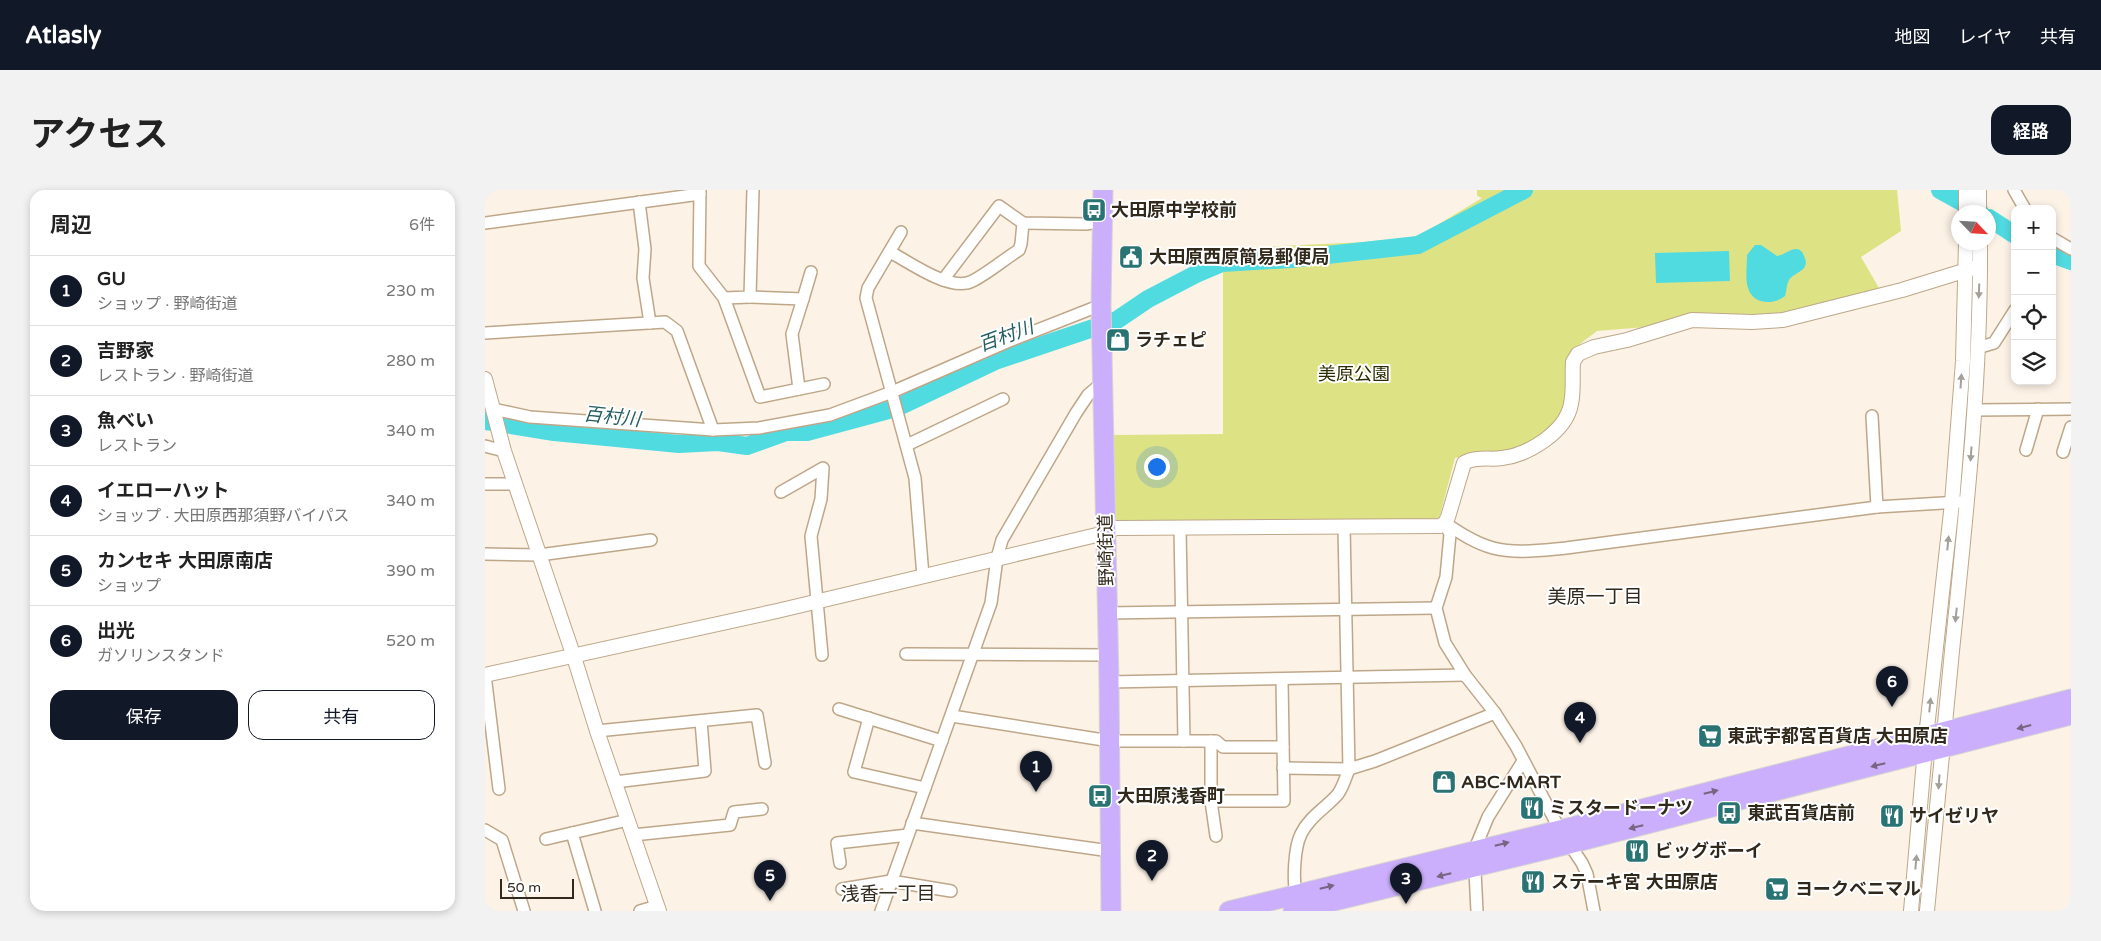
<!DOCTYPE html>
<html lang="ja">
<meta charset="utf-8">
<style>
:root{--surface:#fff;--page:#f2f2f2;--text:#222;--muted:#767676;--line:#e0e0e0;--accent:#111827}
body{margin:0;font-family:"Varela Round","Noto Sans JP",sans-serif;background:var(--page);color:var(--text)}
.controls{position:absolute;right:15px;top:15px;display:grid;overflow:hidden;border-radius:10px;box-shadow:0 2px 8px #0003}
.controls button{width:45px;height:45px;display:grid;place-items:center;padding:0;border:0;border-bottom:1px solid var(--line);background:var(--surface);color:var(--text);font:25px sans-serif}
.compass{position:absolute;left:1466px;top:15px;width:45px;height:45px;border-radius:50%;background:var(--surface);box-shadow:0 2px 8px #0003;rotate:115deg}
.scale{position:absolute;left:15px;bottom:12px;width:74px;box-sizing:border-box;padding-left:5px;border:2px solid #32291d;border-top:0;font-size:14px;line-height:18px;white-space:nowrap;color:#32291d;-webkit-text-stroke:4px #fff;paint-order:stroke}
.you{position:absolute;left:671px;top:276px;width:18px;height:18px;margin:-12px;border:4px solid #fff;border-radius:50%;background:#1a73e8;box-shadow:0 0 0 8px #1a73e833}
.badge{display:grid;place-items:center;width:32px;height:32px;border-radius:50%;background:var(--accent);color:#fff;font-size:16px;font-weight:700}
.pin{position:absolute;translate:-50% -41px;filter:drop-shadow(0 1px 2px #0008)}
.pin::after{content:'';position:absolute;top:26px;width:18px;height:15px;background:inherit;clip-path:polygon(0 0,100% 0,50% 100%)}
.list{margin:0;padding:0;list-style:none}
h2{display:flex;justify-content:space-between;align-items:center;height:65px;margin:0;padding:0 20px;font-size:21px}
h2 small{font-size:16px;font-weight:400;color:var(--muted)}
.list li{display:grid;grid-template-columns:32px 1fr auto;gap:15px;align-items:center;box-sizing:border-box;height:70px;padding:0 20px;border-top:1px solid var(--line)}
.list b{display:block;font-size:19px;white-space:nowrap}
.list p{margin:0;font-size:16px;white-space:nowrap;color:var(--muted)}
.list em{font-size:16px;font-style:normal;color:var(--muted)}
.actions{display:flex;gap:10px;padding:15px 20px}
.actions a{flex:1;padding:11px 0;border:1px solid var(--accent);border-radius:15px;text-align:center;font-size:18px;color:var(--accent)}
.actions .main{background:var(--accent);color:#fff}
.icon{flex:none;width:28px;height:28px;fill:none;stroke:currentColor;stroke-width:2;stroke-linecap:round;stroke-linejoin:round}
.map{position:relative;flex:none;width:1586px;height:721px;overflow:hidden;border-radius:15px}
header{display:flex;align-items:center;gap:30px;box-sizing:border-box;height:70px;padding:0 25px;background:var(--accent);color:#fff}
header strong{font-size:24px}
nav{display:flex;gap:28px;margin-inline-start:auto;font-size:18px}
.intro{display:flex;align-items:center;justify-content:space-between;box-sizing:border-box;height:120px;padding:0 30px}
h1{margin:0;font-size:35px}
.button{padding:12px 22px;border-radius:15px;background:var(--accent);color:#fff;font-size:18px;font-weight:700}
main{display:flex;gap:30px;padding:0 30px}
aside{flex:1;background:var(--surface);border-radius:15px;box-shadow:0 2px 8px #0003}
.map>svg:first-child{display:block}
.green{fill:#dde385}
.water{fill:#50dbe1}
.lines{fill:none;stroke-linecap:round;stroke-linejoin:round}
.river{stroke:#50dbe1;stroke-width:18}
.minor-casing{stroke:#bea789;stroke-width:14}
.tertiary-casing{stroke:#bea789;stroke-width:16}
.trunk-casing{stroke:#d6d4d2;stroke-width:21}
.minor{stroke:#fff;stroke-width:11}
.tertiary{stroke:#fff;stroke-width:14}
.trunk{stroke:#cbaffc;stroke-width:19}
.oneway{fill:#a39f99}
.oneway2{fill:#776581}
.labels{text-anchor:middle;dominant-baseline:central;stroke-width:4;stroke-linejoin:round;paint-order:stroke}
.poi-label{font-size:18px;font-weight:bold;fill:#32291d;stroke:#fff;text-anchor:start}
.park-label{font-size:18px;fill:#2b2c03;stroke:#fff}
.street-label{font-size:18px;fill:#32291d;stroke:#fff}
.water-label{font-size:19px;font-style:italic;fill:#245e60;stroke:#fff}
.neighbourhood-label{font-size:19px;fill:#32291d;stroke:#fff}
</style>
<header>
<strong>Atlasly</strong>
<nav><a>地図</a><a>レイヤ</a><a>共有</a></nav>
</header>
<div class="intro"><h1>アクセス</h1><a class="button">経路</a></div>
<main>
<aside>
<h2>周辺<small>6件</small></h2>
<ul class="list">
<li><span class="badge">1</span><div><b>GU</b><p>ショップ · 野崎街道</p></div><em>230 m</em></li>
<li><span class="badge">2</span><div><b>吉野家</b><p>レストラン · 野崎街道</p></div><em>280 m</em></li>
<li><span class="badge">3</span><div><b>魚べい</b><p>レストラン</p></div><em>340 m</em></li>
<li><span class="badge">4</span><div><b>イエローハット</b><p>ショップ · 大田原西那須野バイパス</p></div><em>340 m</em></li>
<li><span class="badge">5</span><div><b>カンセキ 大田原南店</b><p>ショップ</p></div><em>390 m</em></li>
<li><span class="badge">6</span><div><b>出光</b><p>ガソリンスタンド</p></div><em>520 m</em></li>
</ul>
<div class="actions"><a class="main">保存</a><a>共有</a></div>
</aside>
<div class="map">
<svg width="1586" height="721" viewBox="0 0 1586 721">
<rect width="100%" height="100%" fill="#fcf2e6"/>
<path class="green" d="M992 0H1412L1416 41 1376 67 1394 98 1298 126 1112 141C1106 146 1093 154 1089 161 1085 170 1082 202 1079 214 1068 260 1007 262 970 268L954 329 947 331H629L627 245 738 244V66L772 57 880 52 934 46 997 8 992 6Z"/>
<g class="water">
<path d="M1270 55H1276L1292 66C1299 65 1305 59 1311 59 1315 59 1318 62 1319 66 1326 81 1311 81 1304 90 1301 96 1302 100 1300 106 1289 115 1268 115 1263 98 1260 89 1262 75 1262 65Z"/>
<polygon points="1244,61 1245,91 1171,93 1170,63"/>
</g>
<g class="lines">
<g class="river">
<polyline points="1455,0 1495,22"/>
<polyline points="1504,28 1530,45"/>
<polyline points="1567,64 1586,71"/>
<polyline points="0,231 69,242 194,254 233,252 262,256 301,242 322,242 411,218 510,171 632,130 663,109 711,84 737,73 806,69 933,55 1039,0"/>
</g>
<defs>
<g id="minor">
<polyline points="215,0 214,76 239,108"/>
<polyline points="268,0 265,107 239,108 275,207 339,194"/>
<polyline points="1529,0 1540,19"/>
<polyline points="154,12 160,59 158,88 165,133"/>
<polyline points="0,33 215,4"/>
<polyline points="416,42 383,98 381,108 430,288 438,386"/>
<polyline points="1567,48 1586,59"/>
<path d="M405 62C424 72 460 98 482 93 493 91 522 67 534 60L536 54 538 33"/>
<polyline points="458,90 514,16 538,33 601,34 618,31"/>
<polyline points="265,107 318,109 307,144 314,199"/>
<polyline points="318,109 326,82"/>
<polyline points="0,143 180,132 192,141 228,240"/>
<polyline points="1492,158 1509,153 1530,120"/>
<polyline points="8,219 45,227 228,240 274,238 345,225 407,202 522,152 616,115"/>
<polyline points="1489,220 1586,219"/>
<polyline points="1387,226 1392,317"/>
<polyline points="422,255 518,209"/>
<polyline points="0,256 19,261"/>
<polyline points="1541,260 1553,219"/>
<polyline points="1578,262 1586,237"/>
<polyline points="0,294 30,294"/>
<polyline points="296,302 338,278 336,309 326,346 337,465"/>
<path d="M960 333C975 343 990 353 1008 358 1031 364 1058 360 1081 358L1392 317 1474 312"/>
<polyline points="960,334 965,344 961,387 951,418 960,453 980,485 1010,523 1031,556 1075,640 1097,673 1102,684 1109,721"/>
<polyline points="695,339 699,551"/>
<polyline points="0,364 54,365 166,350"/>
<polyline points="622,423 951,418"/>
<polyline points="421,464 623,465"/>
<polyline points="0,485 14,599"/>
<polyline points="624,492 980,485"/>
<polyline points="354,519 457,551"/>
<polyline points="467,526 625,551 731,551 738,557 798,557"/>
<polyline points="384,528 369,582 440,598"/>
<polyline points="112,541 272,525 280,573"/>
<polyline points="726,551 726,611 731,646"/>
<polyline points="798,578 864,579 890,571 1010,523"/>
<polyline points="130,592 220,581 216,531"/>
<polyline points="726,611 799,611 797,490"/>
<polyline points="427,633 625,661"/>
<polyline points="0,640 17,650 39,721"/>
<polyline points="87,643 110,721"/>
<polyline points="148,645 245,635 249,622 277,619"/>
<polyline points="61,649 143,630"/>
<polyline points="355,673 352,653 423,645"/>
<polyline points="357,699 406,691 466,701"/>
<path d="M811 705C808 690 809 658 816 644 824 627 842 617 853 604 858 597 861 587 864 579L859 337"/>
<polyline points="155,721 172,716"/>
<polyline points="396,721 506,413 512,368 517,350 591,223 603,205 618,192"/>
<polyline points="992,721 989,661 1003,627 1038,571"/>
</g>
<g id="tertiary">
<polyline points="1481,0 1481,22"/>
<polyline points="1494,0 1494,22"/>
<polyline points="0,189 19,261 89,467 112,541 174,721"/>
<path d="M0 485 292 421 620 343 631 338 955 336 960 333 963 327 979 273C990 266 1005 270 1017 268 1043 265 1081 242 1086 214 1089 200 1087 186 1088 172L1093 164 1109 157 1142 150 1207 130 1267 132 1298 130 1417 100 1495 76"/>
<polyline points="1426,721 1441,547 1467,313 1478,171 1481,52"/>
<path d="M1442 721C1450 634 1458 547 1467 461 1481 325 1496 189 1495 52"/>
</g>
<g id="trunk">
<polyline points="618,0 616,115 624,492 626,721"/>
<polyline points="744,721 1075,640 1586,509"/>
<polyline points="808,721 1084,654 1586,525"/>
</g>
</defs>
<use href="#minor" class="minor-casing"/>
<use href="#tertiary" class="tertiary-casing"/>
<use href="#trunk" class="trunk-casing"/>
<use href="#minor" class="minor"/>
<use href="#tertiary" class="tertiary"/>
<use href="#trunk" class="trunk"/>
</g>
<defs><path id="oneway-solid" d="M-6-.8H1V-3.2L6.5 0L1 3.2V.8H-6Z" transform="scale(1.25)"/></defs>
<g class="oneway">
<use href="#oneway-solid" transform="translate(1494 101) rotate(92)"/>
<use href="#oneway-solid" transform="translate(1476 191) rotate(-86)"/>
<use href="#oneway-solid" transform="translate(1486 264) rotate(94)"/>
<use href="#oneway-solid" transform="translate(1463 353) rotate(-84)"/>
<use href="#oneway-solid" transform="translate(1471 425) rotate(96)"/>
<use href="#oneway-solid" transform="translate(1445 515) rotate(-84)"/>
<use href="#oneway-solid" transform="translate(1454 592) rotate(94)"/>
<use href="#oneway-solid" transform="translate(1431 672) rotate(-85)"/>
</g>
<g class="oneway2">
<use href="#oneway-solid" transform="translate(1539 537) rotate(165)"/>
<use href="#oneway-solid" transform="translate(1393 575) rotate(166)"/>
<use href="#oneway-solid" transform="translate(1226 602) rotate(-14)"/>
<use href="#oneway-solid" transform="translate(1151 637) rotate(166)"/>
<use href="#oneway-solid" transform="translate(1017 654) rotate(-14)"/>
<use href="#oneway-solid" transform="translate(959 685) rotate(166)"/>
<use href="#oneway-solid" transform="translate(842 697) rotate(-14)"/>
</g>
<defs>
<symbol id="bus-square" viewBox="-11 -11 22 22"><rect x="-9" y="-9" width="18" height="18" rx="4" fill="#297373" stroke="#fff"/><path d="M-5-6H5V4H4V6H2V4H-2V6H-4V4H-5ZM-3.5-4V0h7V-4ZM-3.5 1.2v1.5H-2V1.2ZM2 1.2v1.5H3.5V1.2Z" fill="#fff"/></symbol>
<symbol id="civic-square" viewBox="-11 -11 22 22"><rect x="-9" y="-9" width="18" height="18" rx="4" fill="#297373" stroke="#fff"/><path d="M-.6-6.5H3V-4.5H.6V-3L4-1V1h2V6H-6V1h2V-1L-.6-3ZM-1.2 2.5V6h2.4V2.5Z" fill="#fff"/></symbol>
<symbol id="shop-square" viewBox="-11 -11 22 22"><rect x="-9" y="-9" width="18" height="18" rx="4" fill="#297373" stroke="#fff"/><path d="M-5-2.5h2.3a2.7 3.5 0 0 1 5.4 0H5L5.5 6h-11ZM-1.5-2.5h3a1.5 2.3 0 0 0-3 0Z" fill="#fff"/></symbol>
<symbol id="supermarket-square" viewBox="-11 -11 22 22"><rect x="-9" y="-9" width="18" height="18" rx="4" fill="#297373" stroke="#fff"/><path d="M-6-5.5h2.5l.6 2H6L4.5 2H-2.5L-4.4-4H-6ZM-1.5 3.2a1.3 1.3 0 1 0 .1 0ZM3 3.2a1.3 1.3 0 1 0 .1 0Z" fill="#fff"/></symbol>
<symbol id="restaurant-square" viewBox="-11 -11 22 22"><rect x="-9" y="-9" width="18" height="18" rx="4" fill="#297373" stroke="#fff"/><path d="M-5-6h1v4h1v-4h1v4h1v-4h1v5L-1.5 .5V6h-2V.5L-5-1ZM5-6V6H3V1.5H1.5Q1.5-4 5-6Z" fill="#fff"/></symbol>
</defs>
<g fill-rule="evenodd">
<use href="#bus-square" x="595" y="6" width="28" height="28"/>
<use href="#civic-square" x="632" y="53" width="28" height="28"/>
<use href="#shop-square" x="619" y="136" width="28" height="28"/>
<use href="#supermarket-square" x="1211" y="532" width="28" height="28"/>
<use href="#shop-square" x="945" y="578" width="28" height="28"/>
<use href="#bus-square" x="601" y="592" width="28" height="28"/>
<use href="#restaurant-square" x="1033" y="604" width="28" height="28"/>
<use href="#bus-square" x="1230" y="609" width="28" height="28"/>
<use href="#restaurant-square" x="1393" y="612" width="28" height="28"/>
<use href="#restaurant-square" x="1138" y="647" width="28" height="28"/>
<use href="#restaurant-square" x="1034" y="678" width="28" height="28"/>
<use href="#supermarket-square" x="1278" y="685" width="28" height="28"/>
</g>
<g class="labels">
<g class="poi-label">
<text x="626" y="20">大田原中学校前</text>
<text x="664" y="67">大田原西原簡易郵便局</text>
<text x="650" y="150">ラチェピ</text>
<text x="1242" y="546">東武宇都宮百貨店 大田原店</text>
<text x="976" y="592">ABC-MART</text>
<text x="632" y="606">大田原浅香町</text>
<text x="1064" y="618">ミスタードーナツ</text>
<text x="1262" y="623">東武百貨店前</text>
<text x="1424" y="626">サイゼリヤ</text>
<text x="1170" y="661">ビッグボーイ</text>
<text x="1066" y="692">ステーキ宮 大田原店</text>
<text x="1310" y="699">ヨークベニマル</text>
</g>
<g class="park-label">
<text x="869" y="184">美原公園</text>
</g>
<g class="street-label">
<text transform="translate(621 360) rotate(-91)">野崎街道</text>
</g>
<g class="water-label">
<text transform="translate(521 146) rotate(-20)">百村川</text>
<text transform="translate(127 227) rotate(6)">百村川</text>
</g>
<g class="neighbourhood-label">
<text x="1110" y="407">美原一丁目</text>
<text x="403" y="704">浅香一丁目</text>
</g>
</g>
</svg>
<div class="controls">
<button>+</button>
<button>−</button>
<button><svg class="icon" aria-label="locate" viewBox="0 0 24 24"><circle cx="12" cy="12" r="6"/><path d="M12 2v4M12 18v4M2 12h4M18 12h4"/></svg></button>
<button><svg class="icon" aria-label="layers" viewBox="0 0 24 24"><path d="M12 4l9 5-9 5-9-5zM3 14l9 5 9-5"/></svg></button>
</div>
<svg class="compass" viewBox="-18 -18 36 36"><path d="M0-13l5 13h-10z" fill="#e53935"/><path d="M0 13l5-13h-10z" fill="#767676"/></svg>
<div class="scale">50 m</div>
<div class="you"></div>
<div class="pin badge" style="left:551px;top:602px">1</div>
<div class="pin badge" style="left:667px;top:691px">2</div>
<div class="pin badge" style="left:921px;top:714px">3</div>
<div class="pin badge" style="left:1095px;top:553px">4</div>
<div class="pin badge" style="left:285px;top:711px">5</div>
<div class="pin badge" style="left:1407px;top:517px">6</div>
</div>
</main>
